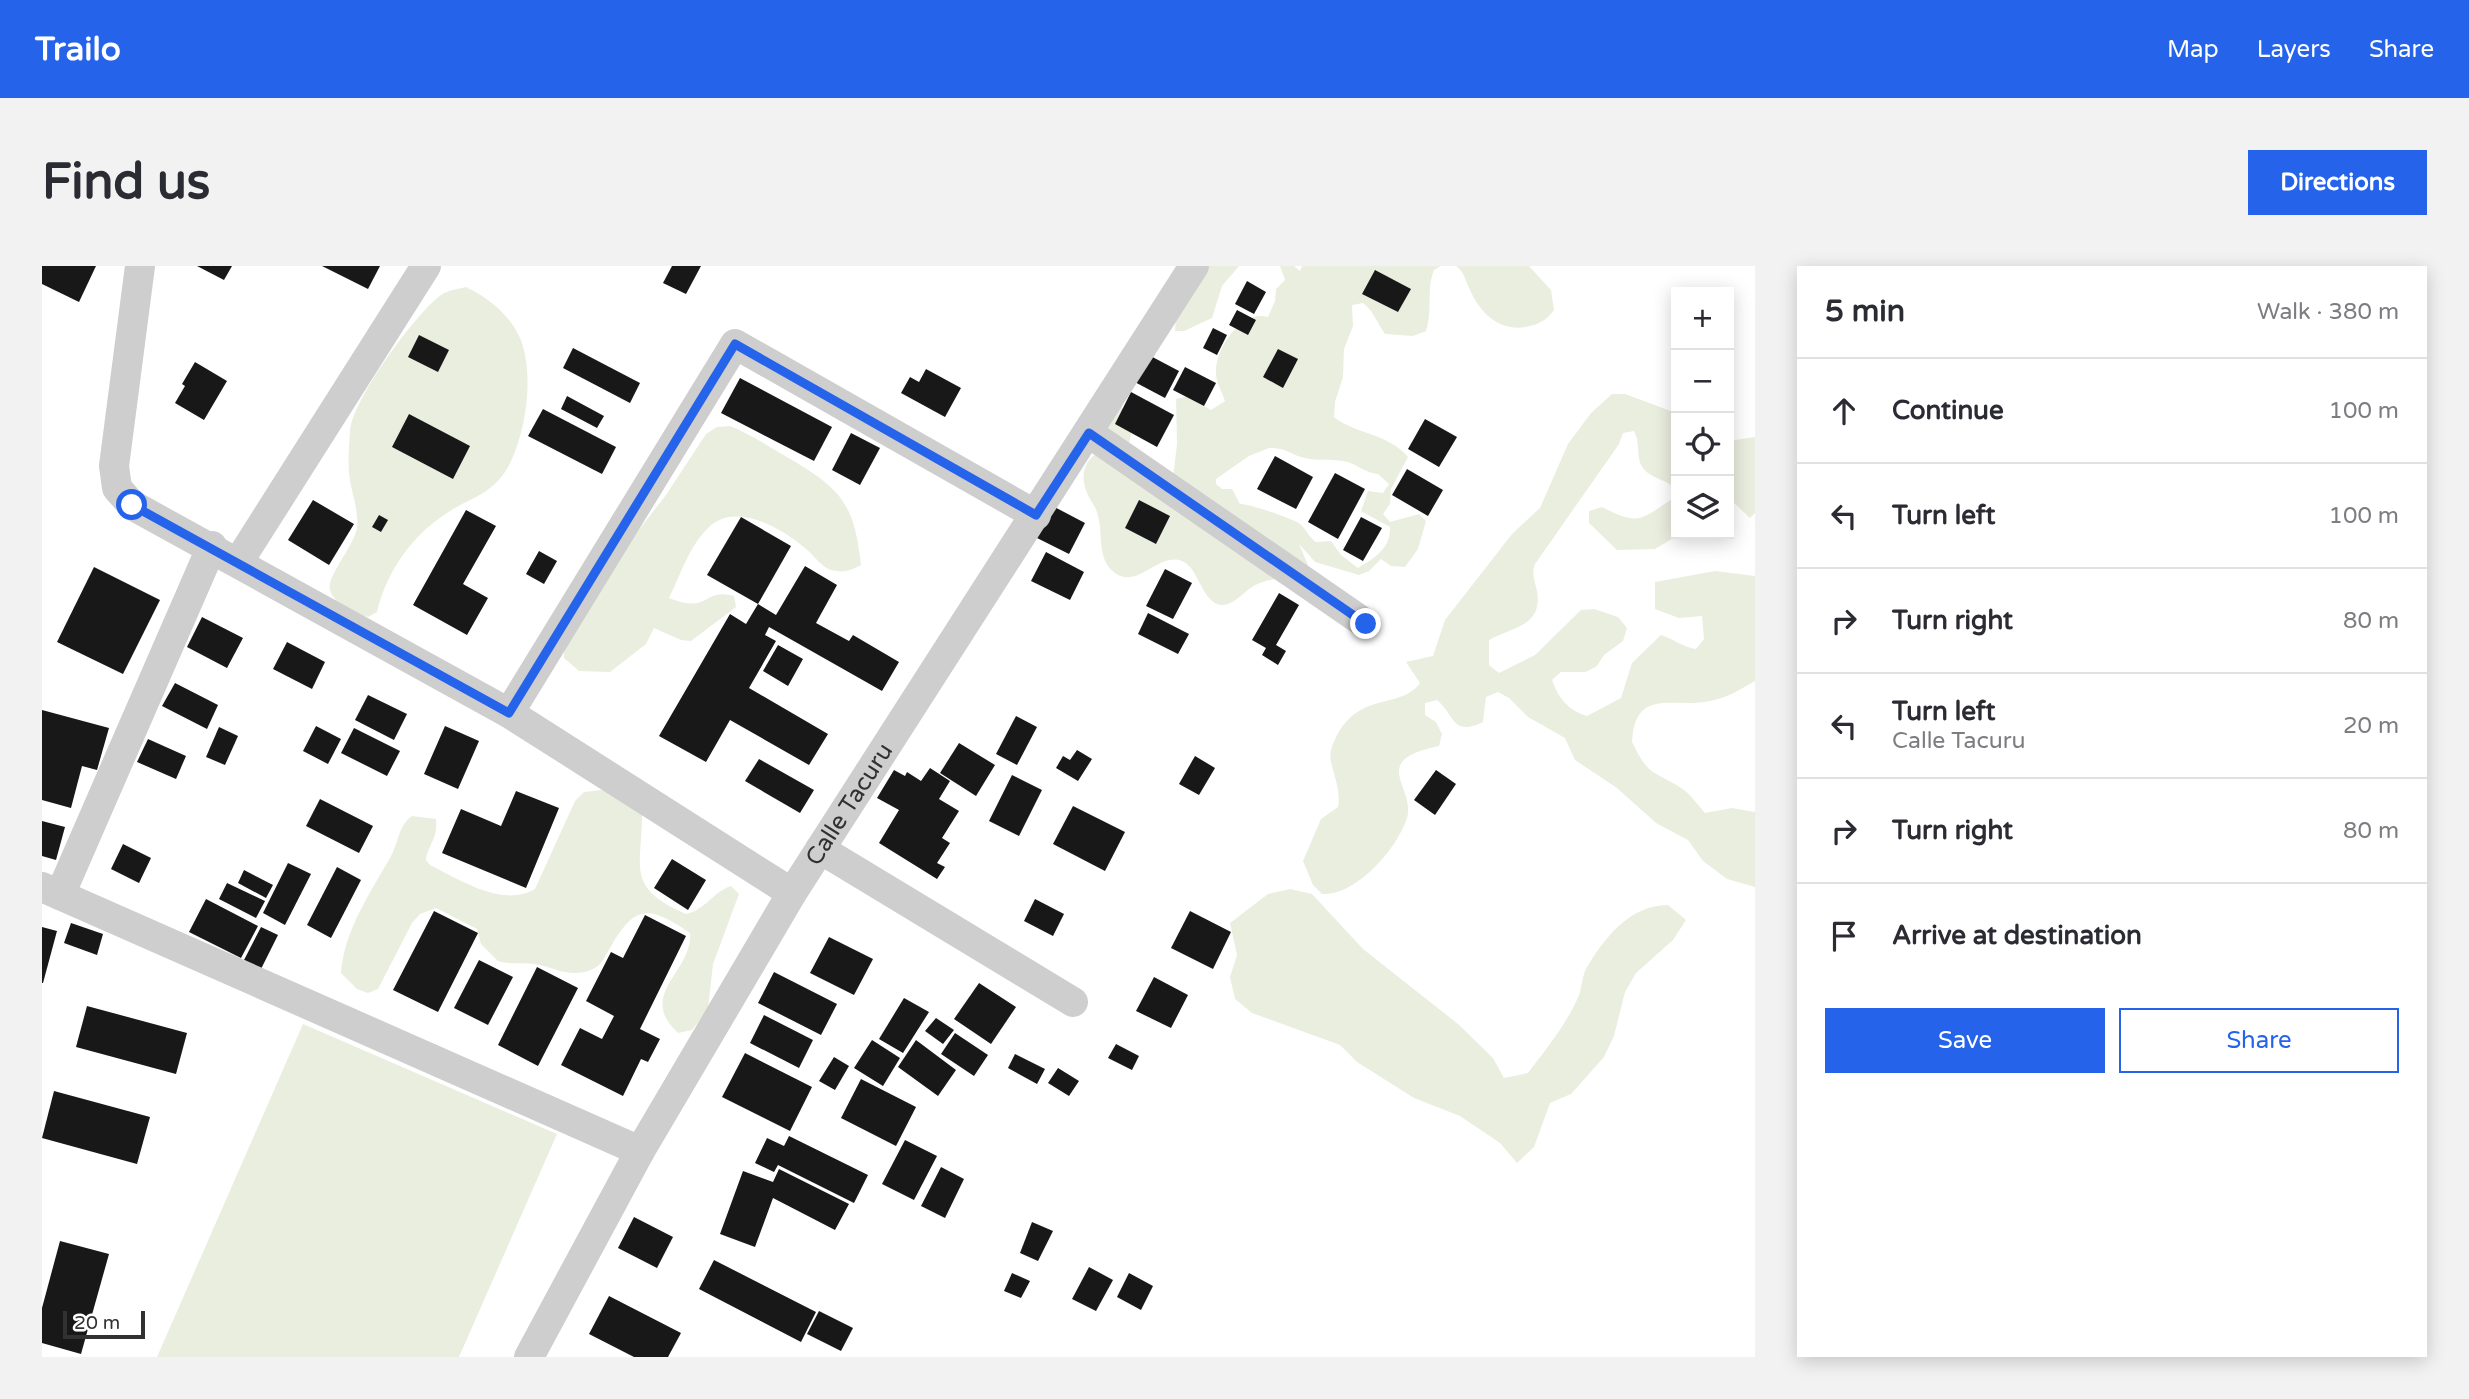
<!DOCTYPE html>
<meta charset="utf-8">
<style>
:root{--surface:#fff;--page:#f2f2f3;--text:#2b2b33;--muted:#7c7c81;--line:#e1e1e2;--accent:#2563eb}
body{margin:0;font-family:"Varela Round",sans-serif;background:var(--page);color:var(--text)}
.controls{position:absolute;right:21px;top:21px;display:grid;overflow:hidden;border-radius:0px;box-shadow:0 4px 18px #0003}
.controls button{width:63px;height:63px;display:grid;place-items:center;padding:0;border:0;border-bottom:2px solid var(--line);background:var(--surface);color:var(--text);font:35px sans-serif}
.scale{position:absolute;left:21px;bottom:18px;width:82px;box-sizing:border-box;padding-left:7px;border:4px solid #313131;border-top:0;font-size:19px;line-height:24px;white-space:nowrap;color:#313131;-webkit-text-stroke:5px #fff;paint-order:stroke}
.stop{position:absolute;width:21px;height:21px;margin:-16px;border:5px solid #2563eb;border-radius:50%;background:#fff}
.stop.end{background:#2563eb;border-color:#fff;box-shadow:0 2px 7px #0008}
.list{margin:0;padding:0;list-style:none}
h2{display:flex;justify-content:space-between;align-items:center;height:91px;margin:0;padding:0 28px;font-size:30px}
h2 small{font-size:23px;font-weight:400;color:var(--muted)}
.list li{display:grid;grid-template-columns:46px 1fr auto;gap:21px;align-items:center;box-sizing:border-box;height:105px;padding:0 28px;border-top:2px solid var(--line)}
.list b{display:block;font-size:26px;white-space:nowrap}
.list p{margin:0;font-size:23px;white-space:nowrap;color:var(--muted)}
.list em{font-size:23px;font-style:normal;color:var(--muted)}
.actions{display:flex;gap:14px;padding:21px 28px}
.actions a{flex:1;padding:16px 0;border:2px solid var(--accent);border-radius:0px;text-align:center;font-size:24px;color:var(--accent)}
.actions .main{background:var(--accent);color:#fff}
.icon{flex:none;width:38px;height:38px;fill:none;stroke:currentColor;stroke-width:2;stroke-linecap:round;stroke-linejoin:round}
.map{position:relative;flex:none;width:1713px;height:1091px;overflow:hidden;border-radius:0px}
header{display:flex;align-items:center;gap:42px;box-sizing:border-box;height:98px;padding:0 35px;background:var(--accent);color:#fff}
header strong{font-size:33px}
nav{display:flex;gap:38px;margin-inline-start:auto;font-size:24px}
.intro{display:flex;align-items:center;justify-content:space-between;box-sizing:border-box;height:168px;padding:0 42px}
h1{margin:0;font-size:49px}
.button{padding:18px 32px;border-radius:0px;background:var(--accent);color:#fff;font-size:24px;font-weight:700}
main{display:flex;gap:42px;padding:0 42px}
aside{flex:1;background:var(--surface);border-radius:0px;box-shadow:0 4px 18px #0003}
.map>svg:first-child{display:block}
.green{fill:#eaeedf;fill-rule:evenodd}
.building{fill:#181818}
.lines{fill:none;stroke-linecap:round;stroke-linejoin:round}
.street{stroke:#cecece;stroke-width:30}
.route{stroke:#2563eb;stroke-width:9}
.labels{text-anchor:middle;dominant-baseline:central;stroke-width:7;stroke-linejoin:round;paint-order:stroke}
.street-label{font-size:24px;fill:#313131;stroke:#fff}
</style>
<header>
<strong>Trailo</strong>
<nav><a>Map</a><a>Layers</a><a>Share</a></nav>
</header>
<div class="intro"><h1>Find us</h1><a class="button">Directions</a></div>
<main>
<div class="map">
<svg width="1713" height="1091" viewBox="0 0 1713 1091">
<rect width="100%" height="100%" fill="#fff"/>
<g class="green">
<polygon points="1165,0 1197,0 1180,20 1170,52 1142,65 1133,65 1134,48"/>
<path d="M1238 0H1252L1258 5 1260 0H1399L1392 4C1384 24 1391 45 1384 65L1371 70 1343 68C1334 56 1332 45 1321 37L1310 39 1311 60 1302 83 1301 111 1293 136 1292 151C1315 169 1346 167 1366 191L1349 223 1348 238 1341 248 1348 256 1377 248 1384 255 1376 283 1363 301 1349 300 1339 293 1327 305 1317 309 1273 296 1257 278 1266 299 1264 310C1245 312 1223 311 1207 323 1199 329 1191 339 1180 339 1158 337 1158 299 1137 294 1114 289 1095 323 1073 307 1051 291 1065 259 1051 238 1040 222 1036 200 1054 188L1061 155 1077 139C1092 151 1092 162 1086 180L1131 212 1135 178 1134 133 1146 130 1169 144 1183 135C1180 125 1173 115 1174 104 1175 80 1200 44 1226 51L1233 35 1234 23 1243 14ZM1368 24 1356 46 1320 28ZM1227 182C1246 182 1246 188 1263 192 1276 195 1288 193 1301 195 1315 197 1322 207 1336 208L1347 218 1341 227 1326 225 1319 245 1348 261C1349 282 1333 292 1316 302L1299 289 1289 275 1274 276C1267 271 1264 263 1258 258 1251 253 1206 237 1198 238L1190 223H1180L1174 218V213L1207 190ZM1097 234 1128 250 1114 278 1083 262Z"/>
<path d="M1414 0H1487L1509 24 1512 44C1504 55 1497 58 1484 61 1458 66 1438 47 1428 24 1423 14 1423 7 1414 0Z"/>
<path d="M424 21C445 31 464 46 475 66 495 101 484 174 463 206 448 228 429 232 408 245 371 268 345 304 335 346L326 351C313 347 291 338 288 324 284 311 312 280 315 262 317 245 309 225 307 208 306 195 307 179 308 166 309 135 374 47 399 29 406 24 416 23 424 21Z"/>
<path d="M1570 128H1583L1634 147V268H1638L1613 283 1575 284 1547 257V245L1560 241C1597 260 1598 254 1630 233L1632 221C1623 214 1614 213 1606 207 1591 196 1600 179 1592 165L1581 167 1577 178 1493 298C1489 307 1493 316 1495 325 1501 360 1471 361 1447 374V399L1457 407 1493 389 1539 344 1552 343 1576 351 1585 362 1581 375 1562 389 1555 400 1544 406H1519L1510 414C1516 432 1527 445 1545 450L1579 432 1590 397 1619 369C1632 373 1640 381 1654 383L1662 373 1660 350 1637 352 1613 343V316L1673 305 1713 310V415C1699 423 1685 432 1668 435 1632 443 1593 420 1590 476 1606 508 1607 503 1636 520 1646 525 1655 538 1663 547L1690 542 1713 546V621L1685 613 1661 595 1646 574 1614 557 1575 522 1533 494 1523 472 1486 451 1467 432 1456 426 1444 431 1441 456C1410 471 1413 449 1395 434L1383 437V449L1394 456 1400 468 1397 480C1325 495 1374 520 1365 552 1355 583 1314 630 1280 628L1271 619 1261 595 1279 553 1296 541C1300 519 1285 497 1289 484 1310 421 1358 446 1378 417L1364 396 1391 390 1403 354 1470 268 1498 242 1526 178 1549 147Z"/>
<path d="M688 160C708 168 726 180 745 191 799 223 812 236 819 299 808 305 801 307 789 304 779 301 772 289 764 283 742 263 694 235 667 261 647 280 639 308 627 332 668 349 660 321 692 330L694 341 649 375 639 374 612 362 604 378 568 406 537 405 522 392V377L589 274 624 229 664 168 675 161Z"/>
<polygon points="1713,171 1713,247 1708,252 1687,232 1687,175"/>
<path d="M559 524 584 528 600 547C600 603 583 621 644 648 663 644 671 626 689 620L697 628 671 698 666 743 650 764 636 767C594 728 651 706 648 667 607 639 593 638 568 682 563 690 560 699 551 703 529 713 514 702 493 698 481 696 469 699 456 695L439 678 435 663 394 642 378 648 370 657 336 723 326 727 315 723 299 707C302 665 328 627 348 592 357 577 355 561 370 550L394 553C396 574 386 578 384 594L388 599C418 614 461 642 493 623L533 535 542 526Z"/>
<path d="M1248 623 1270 628 1321 683 1416 758 1451 792 1462 812 1486 807C1504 783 1525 758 1537 729 1540 721 1540 711 1544 703 1562 672 1588 639 1626 639L1644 654 1631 674 1594 707 1583 726 1572 770 1562 791 1529 828 1508 837 1492 881 1475 897 1458 877 1418 850 1372 832 1315 796 1298 779 1210 747 1193 733 1188 711 1195 689 1188 657 1226 628Z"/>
<polygon points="261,758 515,868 417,1091 115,1091"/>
</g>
<g class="building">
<polygon points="0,0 54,0 37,36 0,18"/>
<polygon points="155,0 190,0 182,14"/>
<polygon points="280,0 338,0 326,23"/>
<polygon points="630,0 659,0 644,28 621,17"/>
<polygon points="1333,4 1369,23 1356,46 1320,28"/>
<polygon points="1205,15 1224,26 1212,48 1193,38"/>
<polygon points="1195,44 1214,54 1206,69 1187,59"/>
<polygon points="1171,62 1185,69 1175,89 1161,82"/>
<polygon points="377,69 407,84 396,106 366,91"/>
<polygon points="531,82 598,117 588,137 521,102"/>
<polygon points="1236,83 1256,93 1241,122 1221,111"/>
<polygon points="1101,86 1137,105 1123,132 1087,113"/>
<polygon points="153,96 185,115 162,154 133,137 143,120 140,118"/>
<polygon points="1143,101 1174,117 1162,140 1131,124"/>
<polygon points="884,103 919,122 903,151 859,127 868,111 877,116"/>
<polygon points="698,112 790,161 772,195 679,147"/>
<polygon points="1089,126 1132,149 1115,181 1073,158"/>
<polygon points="525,130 562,150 555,162 519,143"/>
<polygon points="501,143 574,181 560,208 486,170"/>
<polygon points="367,148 428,180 411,213 350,181"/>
<polygon points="1383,153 1415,171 1397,201 1366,183"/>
<polygon points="809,167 838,182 818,219 790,204"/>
<polygon points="1233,190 1271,211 1254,243 1215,223"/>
<polygon points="1365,203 1401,224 1386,250 1350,229"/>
<polygon points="1293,207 1323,223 1296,273 1266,256"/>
<polygon points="271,234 312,258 287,299 246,274"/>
<polygon points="1097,234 1128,250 1114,278 1083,262"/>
<polygon points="1003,236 1043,257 1027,288 987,268"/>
<polygon points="424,244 454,260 421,318 446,332 425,369 371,339"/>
<polygon points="337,249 346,254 339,266 330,261"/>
<polygon points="699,251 749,280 716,338 665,309"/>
<polygon points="1319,251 1340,262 1321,295 1301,284"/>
<polygon points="497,285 515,295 502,318 484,308"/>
<polygon points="1004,286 1042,306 1028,334 989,315"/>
<polygon points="763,300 795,319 774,357 807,375 811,369 857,396 840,425 727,361 723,369 734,375 707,422 786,468 767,499 688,454 664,496 617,470 688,348 704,358 716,338 734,349"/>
<polygon points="52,301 118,334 81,408 15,376"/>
<polygon points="1123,303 1150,317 1131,353 1104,340"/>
<polygon points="1237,327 1257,339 1234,379 1244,385 1236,399 1220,389 1224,382 1210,374"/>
<polygon points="1106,347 1147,368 1136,388 1096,368"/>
<polygon points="160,351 201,372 185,402 145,381"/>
<polygon points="245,376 283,396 270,423 231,403"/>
<polygon points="736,379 761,393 746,420 721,405"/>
<polygon points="133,417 176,439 165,463 120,440"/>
<polygon points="326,429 365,448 352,474 313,454"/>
<polygon points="0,444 67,462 55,504 40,500 29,542 0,534"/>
<polygon points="974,450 995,461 975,499 954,488"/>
<polygon points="274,460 299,473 286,498 261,485"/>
<polygon points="403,460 437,475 416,523 382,508"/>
<polygon points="177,461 196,470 183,499 164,491"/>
<polygon points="312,462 358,485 345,510 299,487"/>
<polygon points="106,473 144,490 134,513 95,496"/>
<polygon points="917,477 953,499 934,530 898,507"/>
<polygon points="1035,484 1050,493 1036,515 1014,502 1021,490 1028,494"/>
<polygon points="1153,490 1173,502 1157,529 1137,518"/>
<polygon points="717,493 772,524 758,547 703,515"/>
<polygon points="888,502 908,515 897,533 917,545 900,572 908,577 895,597 903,601 895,613 837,577 857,544 835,532 852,504 863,510 865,506 879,515"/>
<polygon points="1394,504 1414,518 1393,549 1372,534"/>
<polygon points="970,509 1000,524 977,570 947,555"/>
<polygon points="474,525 517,542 484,622 400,587 419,543 459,560"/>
<polygon points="278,533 331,560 317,587 264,560"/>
<polygon points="1031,540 1083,566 1063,605 1011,578"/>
<polygon points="0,555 23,561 14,594 0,590"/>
<polygon points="81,578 109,592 97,617 69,603"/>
<polygon points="630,593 664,614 646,644 612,622"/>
<polygon points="246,597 269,608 243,659 221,647"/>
<polygon points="295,601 319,614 289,672 265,659"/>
<polygon points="202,604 231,619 224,632 196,617"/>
<polygon points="185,617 223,635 214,652 177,633"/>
<polygon points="164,633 216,660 199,692 147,666"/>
<polygon points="993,633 1022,648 1011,670 982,655"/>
<polygon points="392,645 436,667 396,746 351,724"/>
<polygon points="1148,645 1189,666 1171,703 1129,682"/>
<polygon points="603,649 644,670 598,763 618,773 606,796 599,793 581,830 519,799 538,762 560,773 572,750 544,735 569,686 581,692"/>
<polygon points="29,657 61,668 55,689 22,677"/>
<polygon points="0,661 15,665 1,717 0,717"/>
<polygon points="219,661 236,669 219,703 202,694"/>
<polygon points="787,671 831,693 812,729 768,707"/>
<polygon points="437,694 471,711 446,759 412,742"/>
<polygon points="495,701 536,722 496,800 456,779"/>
<polygon points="732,706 795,738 779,769 716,737"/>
<polygon points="1112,711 1146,729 1129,762 1094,745"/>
<polygon points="937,717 974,741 949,778 912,753"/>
<polygon points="862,732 887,746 861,787 837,773"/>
<polygon points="45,740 145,767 134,808 34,781"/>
<polygon points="722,749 771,774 757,802 708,777"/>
<polygon points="894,752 912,764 901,778 883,765"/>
<polygon points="913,767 946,789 932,810 899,788"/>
<polygon points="830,774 858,792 841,820 812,802"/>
<polygon points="874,774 914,804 896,830 856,801"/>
<polygon points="1074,778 1097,790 1090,804 1066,792"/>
<polygon points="703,787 770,821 748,865 680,831"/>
<polygon points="973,788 1003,803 995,818 966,802"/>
<polygon points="792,791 807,800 793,824 777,815"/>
<polygon points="1016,802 1037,815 1027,830 1006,817"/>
<polygon points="819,813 874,841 854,880 799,852"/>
<polygon points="12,825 108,851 95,898 0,872"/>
<polygon points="747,870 826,909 812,937 736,899 732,906 713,897 725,872 742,880"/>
<polygon points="863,874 895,890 872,934 840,918"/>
<polygon points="899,901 922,913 903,952 879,940"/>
<polygon points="737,903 807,938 793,964 731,932 713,981 678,968 701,905 731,916"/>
<polygon points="592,951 631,971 615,1002 576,982"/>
<polygon points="990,956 1011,965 996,995 978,987"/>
<polygon points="18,975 67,988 39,1088 0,1077 0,1042"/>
<polygon points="672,994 774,1046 759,1076 657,1023"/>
<polygon points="1047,1001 1071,1014 1054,1045 1030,1033"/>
<polygon points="970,1007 988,1015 979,1032 962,1025"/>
<polygon points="1087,1007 1111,1020 1099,1044 1075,1031"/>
<polygon points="567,1030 639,1067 626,1091 592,1091 547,1068"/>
<polygon points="777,1045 811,1062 799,1085 765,1068"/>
</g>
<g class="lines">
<g class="street">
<polyline points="98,0 72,200 75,222 90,239 467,447 750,627"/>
<polyline points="1047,167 1324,358"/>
<polyline points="197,295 384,0"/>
<polyline points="467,447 693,78 994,249"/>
<polyline points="778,583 1031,736"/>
<polyline points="0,621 598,885"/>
<polyline points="18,629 170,280"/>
<path id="s1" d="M487 1091 598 885 750 627 1152 0"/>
</g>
</g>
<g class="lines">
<polyline class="route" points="90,239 467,447 693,78 994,249 1047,167 1324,358"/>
</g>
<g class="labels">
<g class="street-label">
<text stroke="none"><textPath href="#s1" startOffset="639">Calle Tacuru</textPath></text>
</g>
</g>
</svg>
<div class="controls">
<button>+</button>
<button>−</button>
<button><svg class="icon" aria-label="locate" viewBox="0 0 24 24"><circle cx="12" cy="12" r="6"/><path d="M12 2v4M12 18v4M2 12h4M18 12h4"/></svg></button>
<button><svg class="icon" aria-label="layers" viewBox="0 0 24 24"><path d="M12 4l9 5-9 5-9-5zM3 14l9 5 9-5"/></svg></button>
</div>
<div class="scale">20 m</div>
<div class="stop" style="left:90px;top:239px"></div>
<div class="stop end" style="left:1324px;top:358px"></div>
</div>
<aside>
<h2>5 min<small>Walk · 380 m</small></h2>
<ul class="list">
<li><svg class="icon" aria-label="ahead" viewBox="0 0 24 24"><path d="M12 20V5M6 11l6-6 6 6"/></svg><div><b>Continue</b></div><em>100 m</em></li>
<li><svg class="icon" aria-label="left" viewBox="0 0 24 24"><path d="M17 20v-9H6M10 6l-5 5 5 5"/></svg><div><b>Turn left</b></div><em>100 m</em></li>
<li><svg class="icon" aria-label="right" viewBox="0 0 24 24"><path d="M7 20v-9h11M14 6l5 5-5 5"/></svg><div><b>Turn right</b></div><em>80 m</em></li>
<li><svg class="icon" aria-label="left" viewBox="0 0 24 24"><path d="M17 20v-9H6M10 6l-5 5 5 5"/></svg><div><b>Turn left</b><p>Calle Tacuru</p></div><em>20 m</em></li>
<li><svg class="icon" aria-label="right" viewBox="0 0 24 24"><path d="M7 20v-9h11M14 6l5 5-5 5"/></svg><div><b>Turn right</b></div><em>80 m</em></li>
<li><svg class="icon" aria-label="arrive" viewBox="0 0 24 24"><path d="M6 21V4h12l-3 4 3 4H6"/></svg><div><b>Arrive at destination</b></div></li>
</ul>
<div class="actions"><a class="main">Save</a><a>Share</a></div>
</aside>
</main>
